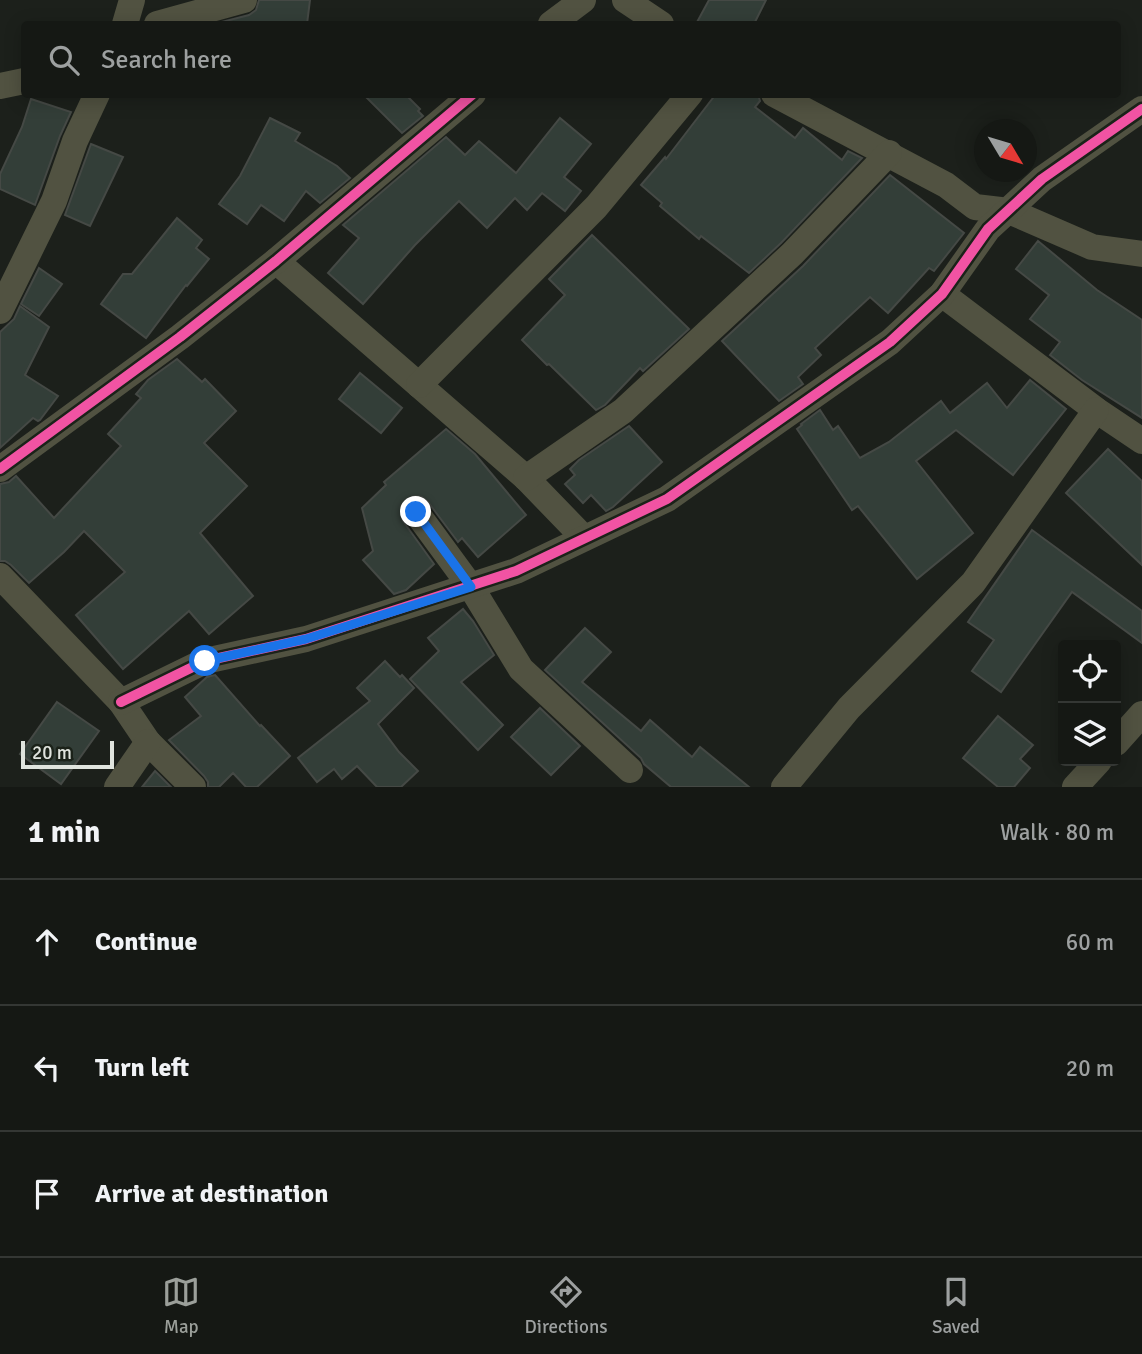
<!DOCTYPE html>
<meta charset="utf-8">
<style>
:root{--surface:#151814;--page:#1e211d;--text:#f1f3f6;--muted:#9da0a0;--line:#343734;--accent:#9b9f9a}
body{margin:0;font-family:Signika,sans-serif;background:var(--page);color:var(--text)}
.controls{position:absolute;right:21px;bottom:21px;display:grid;overflow:hidden;border-radius:7px;box-shadow:0 4px 18px #0003}
.controls button{width:63px;height:63px;display:grid;place-items:center;padding:0;border:0;border-bottom:2px solid var(--line);background:var(--surface);color:var(--text);font:35px sans-serif}
.compass{position:absolute;left:974px;top:119px;width:63px;height:63px;border-radius:50%;background:var(--surface);box-shadow:0 4px 18px #0003;rotate:128deg}
.scale{position:absolute;left:21px;bottom:18px;width:93px;box-sizing:border-box;padding-left:7px;border:4px solid #e0e4de;border-top:0;font-size:19px;line-height:24px;white-space:nowrap;color:#e0e4de;-webkit-text-stroke:5px #1b2219;paint-order:stroke}
.stop{position:absolute;width:21px;height:21px;margin:-16px;border:5px solid #1a73e8;border-radius:50%;background:#fff}
.stop.end{background:#1a73e8;border-color:#fff;box-shadow:0 2px 7px #0008}
.list{margin:0;padding:0;list-style:none}
h2{display:flex;justify-content:space-between;align-items:center;height:91px;margin:0;padding:0 28px;font-size:30px}
h2 small{font-size:23px;font-weight:400;color:var(--muted)}
.list li{display:grid;grid-template-columns:46px 1fr auto;gap:21px;align-items:center;box-sizing:border-box;height:126px;padding:0 28px;border-top:2px solid var(--line)}
.list b{display:block;font-size:26px;white-space:nowrap}
.list em{font-size:23px;font-style:normal;color:var(--muted)}
.icon{flex:none;width:38px;height:38px;fill:none;stroke:currentColor;stroke-width:2;stroke-linecap:round;stroke-linejoin:round}
.map{position:relative;flex:none;width:1142px;height:787px;overflow:hidden}
.search{position:absolute;background:var(--surface);box-shadow:0 4px 18px #0003;left:21px;right:21px;top:21px;height:77px;display:flex;align-items:center;gap:18px;box-sizing:border-box;padding:0 24px;border-radius:7px;color:var(--muted);font-size:26px}
.sheet{height:469px;background:var(--surface)}
nav{display:flex;justify-content:space-around;align-items:center;box-sizing:border-box;height:98px;border-top:2px solid var(--line);background:var(--surface);font-size:19px;color:var(--muted)}
nav a{display:grid;justify-items:center;gap:4px}
nav .on{color:var(--accent)}
.map>svg:first-child{display:block}
.building{fill:#333e38;stroke:#454945;stroke-width:2}
.lines{fill:none;stroke-linecap:round;stroke-linejoin:round}
.minor{stroke:#515241;stroke-width:26}
.cycleway-casing{stroke:#1b2219;stroke-width:15}
.cycleway{stroke:#f153a3;stroke-width:10}
.route{stroke:#1a73e8;stroke-width:9}
</style>
<div class="map">
<svg width="1142" height="787" viewBox="0 0 1142 787">
<rect width="100%" height="100%" fill="#1c201b"/>
<g class="building">
<polygon points="259,0 310,0 307,24 214,24 249,15 256,10"/>
<polygon points="709,0 766,0 754,24 696,24"/>
<polygon points="363,94 405,94 420,109 418,111 423,116 402,133"/>
<polygon points="716,94 758,94 760,101 755,107 795,138 803,128 842,160 848,151 862,158 781,243 749,273 701,236 699,239 660,206 662,203 641,185 665,157 666,159"/>
<polygon points="31,99 71,112 60,136 35,205 0,189 0,174 22,127"/>
<polygon points="270,118 300,133 295,141 337,166 350,178 320,203 306,191 284,221 261,205 247,224 219,204 240,176"/>
<polygon points="560,118 591,144 564,177 581,191 565,211 542,193 527,210 515,198 487,228 459,201 415,245 363,304 328,273 359,238 343,225 446,137 465,155 479,141 516,173"/>
<polygon points="91,144 123,157 90,226 65,215"/>
<polygon points="890,175 964,233 934,271 929,268 888,313 870,297 815,348 821,355 798,377 803,384 779,401 722,341 803,266"/>
<polygon points="177,218 202,240 196,248 209,259 187,286 186,285 146,338 101,304 123,274 132,274"/>
<polygon points="592,235 689,329 643,371 640,368 605,405 596,410 549,364 547,365 522,340 565,295 549,279"/>
<polygon points="1038,241 1097,290 1142,320 1142,418 1082,380 1050,355 1060,342 1030,319 1049,295 1016,269"/>
<polygon points="39,268 62,284 39,316 21,304"/>
<polygon points="20,306 49,327 25,375 58,396 40,420 38,421 33,418 0,448 0,332 14,319"/>
<polygon points="177,359 202,382 205,379 236,411 204,443 247,486 200,533 253,596 209,634 189,611 123,669 76,615 125,572 84,531 64,552 29,583 11,565 5,561 0,561 0,484 9,482 16,476 54,518 121,446 108,434 141,398 136,394 148,380"/>
<polygon points="360,373 402,408 381,433 339,399"/>
<polygon points="1030,380 1066,409 1013,475 956,430 916,461 973,533 917,579 858,506 852,510 797,429 802,425 801,424 820,410 833,430 838,426 860,458 889,442 941,401 950,413 987,383 1007,408"/>
<polygon points="629,426 662,462 613,507 606,511 591,495 583,503 565,484 575,475 570,469 579,460"/>
<polygon points="446,429 475,454 526,515 478,557 462,538 458,542 428,502 422,497 415,496 407,499 401,506 401,514 403,521 434,564 406,590 394,594 363,560 373,551 362,508 386,485 384,482"/>
<polygon points="1108,449 1142,481 1142,565 1066,493"/>
<polygon points="1032,530 1142,611 1142,643 1072,592 1001,692 972,671 994,640 968,622"/>
<polygon points="463,609 473,621 494,655 461,682 503,725 478,750 410,679 439,651 428,638"/>
<polygon points="585,628 611,652 582,682 641,731 650,720 692,757 700,747 749,787 671,787 644,764 641,758 545,670"/>
<polygon points="385,661 400,677 402,675 414,688 378,724 399,752 418,771 401,787 377,787 357,766 342,779 334,769 317,782 298,758 370,701 357,688"/>
<polygon points="215,675 260,726 261,725 290,756 257,787 246,787 233,773 219,787 208,787 208,782 204,776 169,740 201,716 185,697 207,677"/>
<polygon points="57,702 99,731 61,784 20,754"/>
<polygon points="540,708 580,746 551,775 511,737"/>
<polygon points="998,716 1033,745 1020,759 1030,768 1014,787 998,787 963,758"/>
<polygon points="155,771 171,787 142,787"/>
</g>
<g class="lines">
<g class="minor">
<polyline points="625,0 661,24"/>
<polyline points="125,24 132,0"/>
<polyline points="157,24 244,0"/>
<polyline points="551,24 583,0"/>
<polyline points="0,86 24,81"/>
<polyline points="774,94 946,185 975,207 1009,211 1092,247 1142,254"/>
<polyline points="276,261 526,478 584,538"/>
<polyline points="942,294 1096,410 1142,441"/>
<polyline points="0,311 54,201 75,141 97,94"/>
<polyline points="419,385 596,207 690,94"/>
<polyline points="0,469 180,337 276,261 473,94"/>
<polyline points="526,478 623,411 792,254 889,153"/>
<polyline points="416,512 471,587 521,669 630,770"/>
<polyline points="0,576 121,702 148,742 193,787"/>
<polyline points="121,702 205,661 306,639 516,571 667,499 890,342 942,294 988,229 1042,179 1142,109"/>
<polyline points="1116,743 1142,714"/>
<polyline points="117,787 148,742"/>
<polyline points="784,787 849,708 973,583 1096,410"/>
<polyline points="1075,787 1099,761"/>
</g>
<defs>
<g id="cycleway">
<polyline points="0,469 180,337 276,261 473,94"/>
<polyline points="121,702 205,661 306,639 516,571 667,499 890,342 942,294 988,229 1042,179 1142,109"/>
</g>
</defs>
<use href="#cycleway" class="cycleway-casing"/>
<use href="#cycleway" class="cycleway"/>
</g>
<g class="lines">
<polyline class="route" points="205,661 306,639 471,587 416,512"/>
</g>
</svg>
<div class="controls">
<button><svg class="icon" aria-label="locate" viewBox="0 0 24 24"><circle cx="12" cy="12" r="6"/><path d="M12 2v4M12 18v4M2 12h4M18 12h4"/></svg></button>
<button><svg class="icon" aria-label="layers" viewBox="0 0 24 24"><path d="M12 4l9 5-9 5-9-5zM3 14l9 5 9-5"/></svg></button>
</div>
<svg class="compass" viewBox="-18 -18 36 36"><path d="M0-13l5 13h-10z" fill="#e53935"/><path d="M0 13l5-13h-10z" fill="#9da0a0"/></svg>
<div class="scale">20 m</div>
<div class="stop" style="left:205px;top:661px"></div>
<div class="stop end" style="left:416px;top:512px"></div>
<div class="search"><svg class="icon" aria-label="search" viewBox="0 0 24 24"><circle cx="10" cy="10" r="6"/><path d="M15 15l6 6"/></svg>Search here</div>
</div>
<section class="sheet">
<h2>1 min<small>Walk · 80 m</small></h2>
<ul class="list">
<li><svg class="icon" aria-label="ahead" viewBox="0 0 24 24"><path d="M12 20V5M6 11l6-6 6 6"/></svg><div><b>Continue</b></div><em>60 m</em></li>
<li><svg class="icon" aria-label="left" viewBox="0 0 24 24"><path d="M17 20v-9H6M10 6l-5 5 5 5"/></svg><div><b>Turn left</b></div><em>20 m</em></li>
<li><svg class="icon" aria-label="arrive" viewBox="0 0 24 24"><path d="M6 21V4h12l-3 4 3 4H6"/></svg><div><b>Arrive at destination</b></div></li>
</ul>
</section>
<nav>
<a class="on"><svg class="icon" aria-label="map" viewBox="0 0 24 24"><path d="M3 6l6-2 6 2 6-2v14l-6 2-6-2-6 2zM9 4v14M15 6v14"/></svg>Map</a>
<a><svg class="icon" aria-label="directions" viewBox="0 0 24 24"><path d="M12 3l9 9-9 9-9-9zM9 14v-3h6M13 9l2 2-2 2"/></svg>Directions</a>
<a><svg class="icon" aria-label="saved" viewBox="0 0 24 24"><path d="M7 4h10v16l-5-4-5 4z"/></svg>Saved</a>
</nav>
